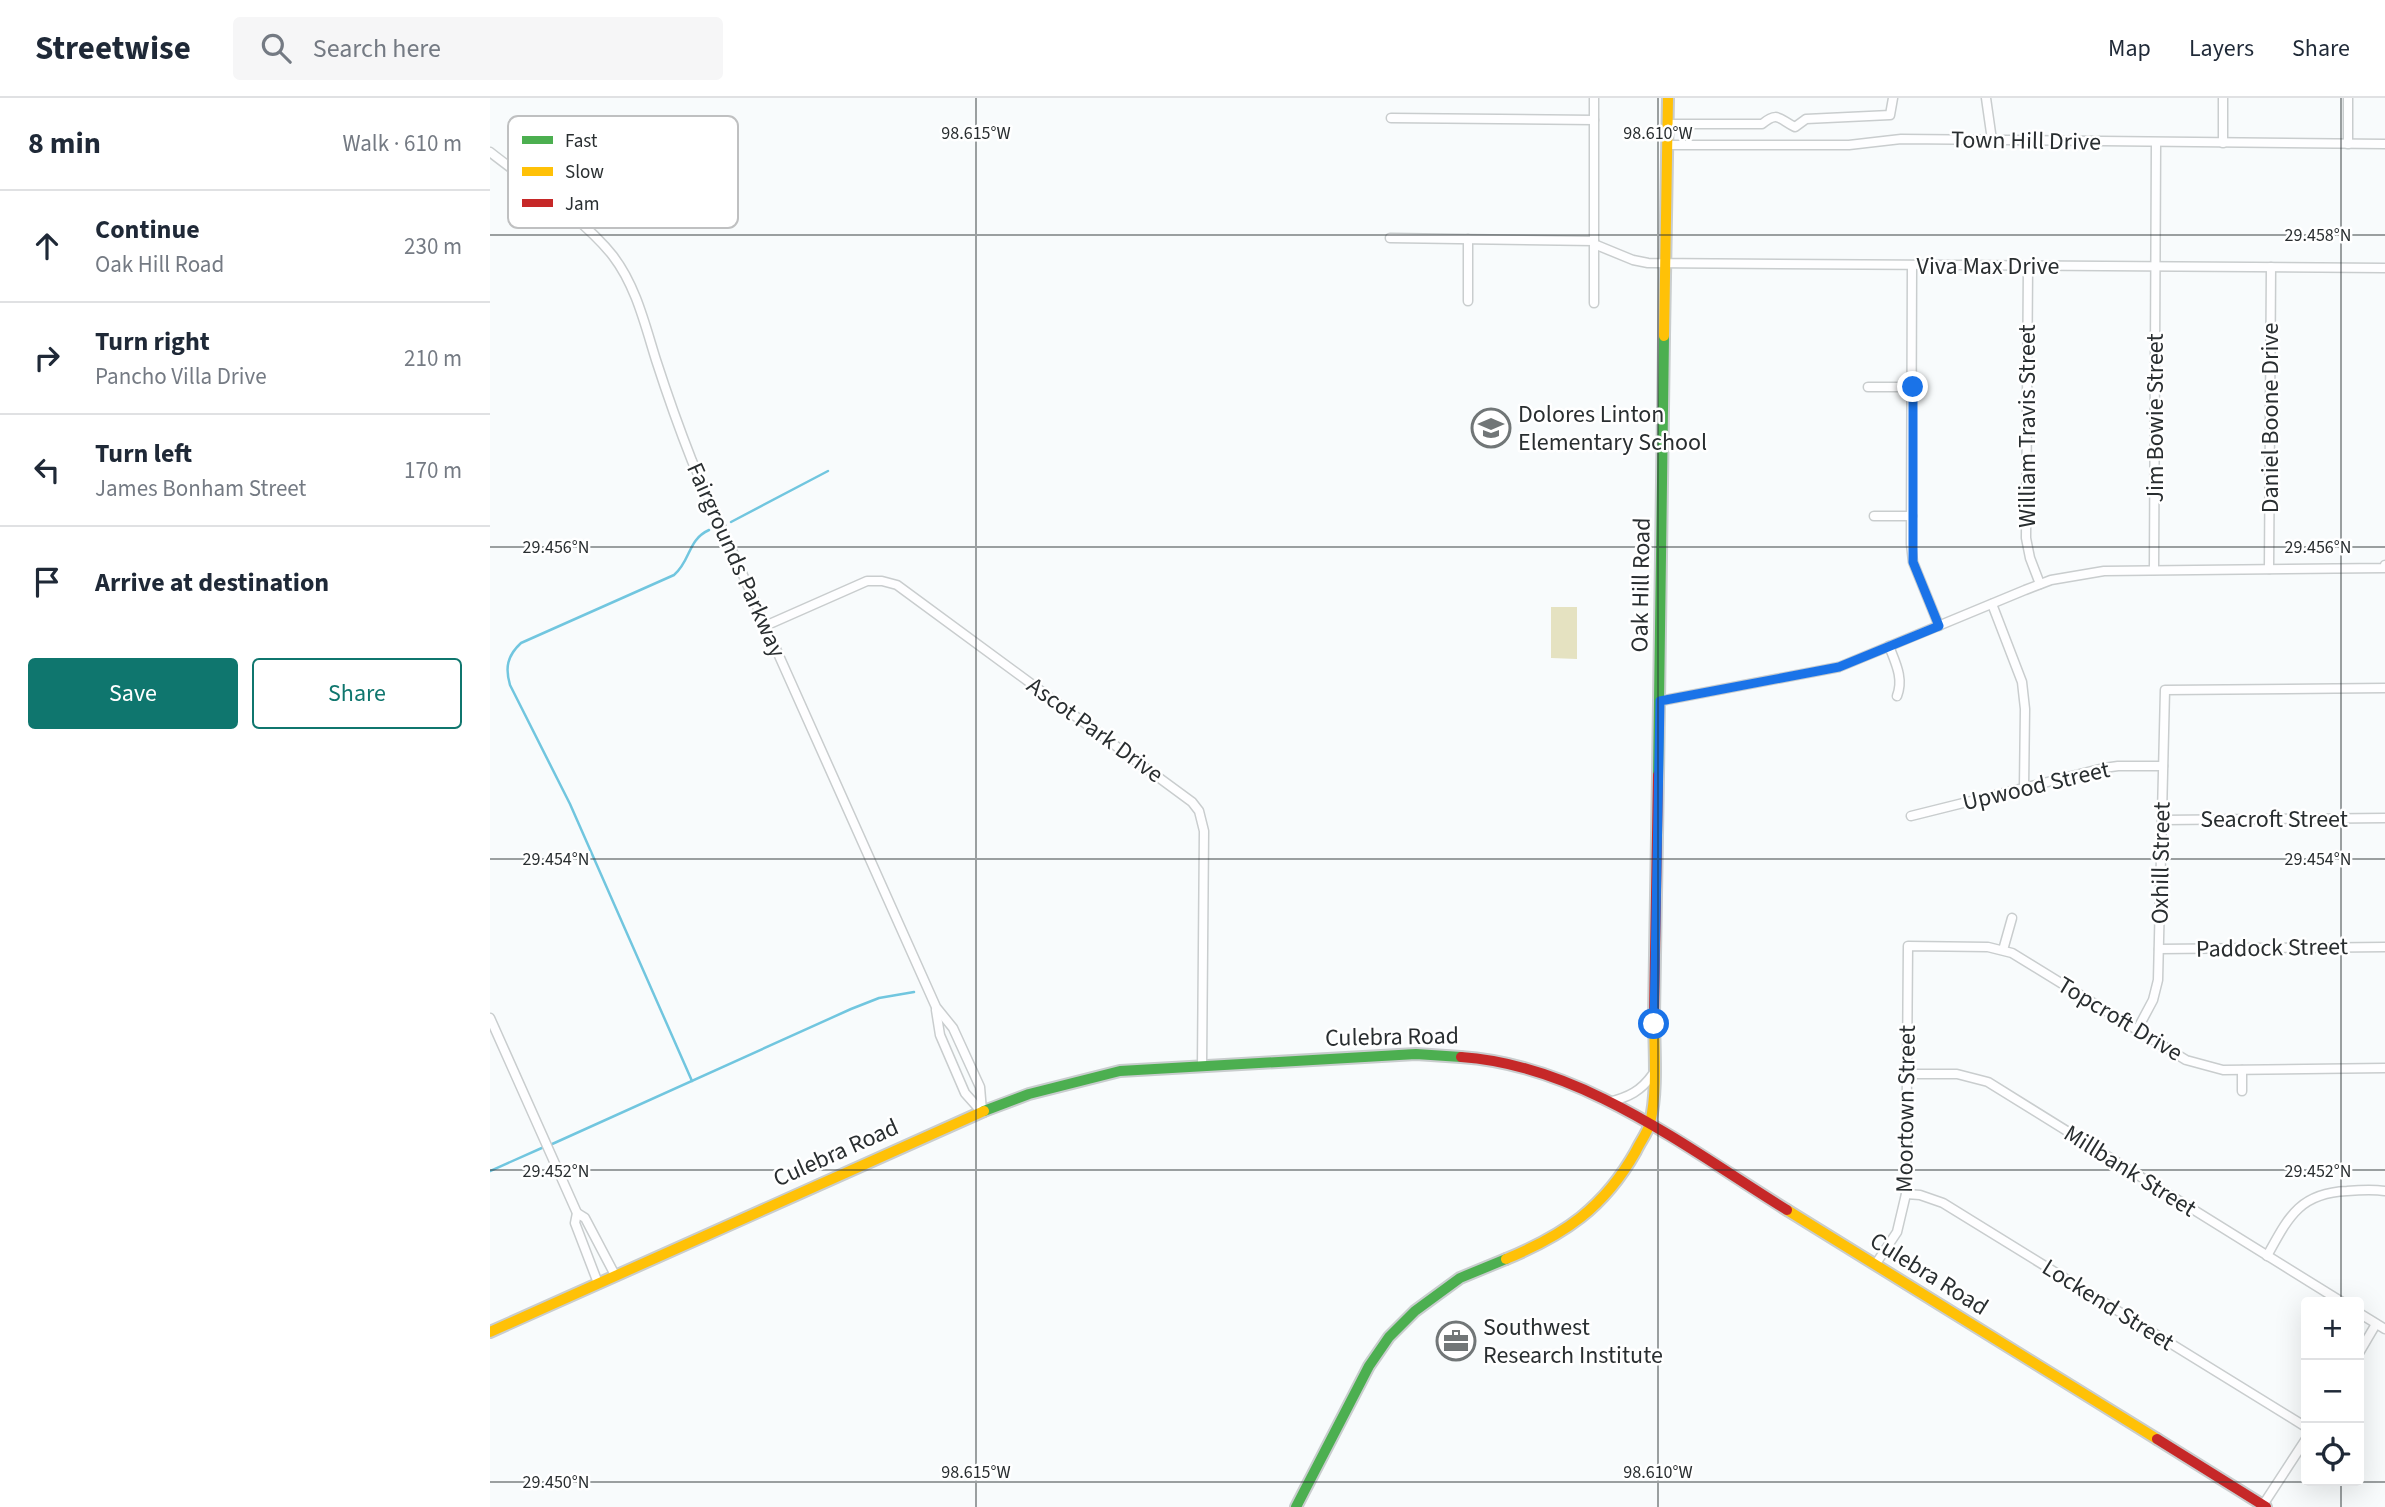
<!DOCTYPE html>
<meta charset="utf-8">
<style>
:root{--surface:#fff;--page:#f6f6f7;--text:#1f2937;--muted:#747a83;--line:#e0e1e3;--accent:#0f766e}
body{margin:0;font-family:"Source Sans 3",sans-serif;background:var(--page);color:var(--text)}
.controls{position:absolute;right:21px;bottom:21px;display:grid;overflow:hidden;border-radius:7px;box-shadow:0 7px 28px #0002}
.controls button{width:63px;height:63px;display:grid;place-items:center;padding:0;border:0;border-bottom:2px solid var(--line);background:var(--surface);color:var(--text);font:35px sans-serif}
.stop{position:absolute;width:21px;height:21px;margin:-16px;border:5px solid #1a73e8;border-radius:50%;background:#fff}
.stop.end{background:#1a73e8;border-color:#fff;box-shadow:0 2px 7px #0008}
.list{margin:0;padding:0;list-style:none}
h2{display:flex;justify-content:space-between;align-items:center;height:91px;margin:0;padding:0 28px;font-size:30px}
h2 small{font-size:23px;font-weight:400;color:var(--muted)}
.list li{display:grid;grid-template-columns:46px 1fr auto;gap:21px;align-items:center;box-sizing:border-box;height:112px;padding:0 28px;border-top:2px solid var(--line)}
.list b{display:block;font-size:26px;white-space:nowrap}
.list p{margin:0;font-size:23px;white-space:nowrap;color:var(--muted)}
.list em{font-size:23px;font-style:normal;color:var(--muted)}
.actions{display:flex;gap:14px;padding:21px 28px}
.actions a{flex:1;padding:16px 0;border:2px solid var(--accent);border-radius:7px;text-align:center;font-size:24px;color:var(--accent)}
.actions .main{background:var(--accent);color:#fff}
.icon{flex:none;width:38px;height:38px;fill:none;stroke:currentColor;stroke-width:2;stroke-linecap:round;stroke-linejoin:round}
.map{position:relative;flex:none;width:1895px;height:1409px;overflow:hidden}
header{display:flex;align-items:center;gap:42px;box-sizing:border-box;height:98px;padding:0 35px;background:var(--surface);border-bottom:2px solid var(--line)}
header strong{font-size:33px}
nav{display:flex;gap:38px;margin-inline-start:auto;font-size:24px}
.search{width:490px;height:63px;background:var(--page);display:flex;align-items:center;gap:18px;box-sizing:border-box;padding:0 24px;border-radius:7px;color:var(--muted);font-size:26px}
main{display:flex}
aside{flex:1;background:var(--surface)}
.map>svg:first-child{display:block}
.green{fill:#e5e2c1}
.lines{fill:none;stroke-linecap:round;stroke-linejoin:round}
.stream{stroke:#71c6df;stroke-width:2.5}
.street-casing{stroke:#c9cdce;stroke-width:11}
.fast-casing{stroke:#c9cdce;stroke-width:14}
.slow-casing{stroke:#c9cdce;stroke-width:14}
.jam-casing{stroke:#c9cdce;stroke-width:14}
.street{stroke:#fefeff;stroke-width:8}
.fast{stroke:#4caf50;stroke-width:10}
.slow{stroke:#ffc107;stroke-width:10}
.jam{stroke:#c62828;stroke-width:10}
.route{stroke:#1a73e8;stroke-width:9}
.ticks{fill:none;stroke:#292e30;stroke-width:2;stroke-opacity:0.45}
.labels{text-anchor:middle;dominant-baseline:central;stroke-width:5;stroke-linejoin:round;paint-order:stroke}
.street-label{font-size:24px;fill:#292e30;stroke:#fff}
.poi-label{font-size:24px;fill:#292e30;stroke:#fff;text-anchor:start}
.key{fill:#fff;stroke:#bfc0c1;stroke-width:2}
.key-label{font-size:19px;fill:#292e30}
.ticks-label{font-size:18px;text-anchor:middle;fill:#292e30;stroke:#fff;stroke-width:5;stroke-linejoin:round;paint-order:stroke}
</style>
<header>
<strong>Streetwise</strong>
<div class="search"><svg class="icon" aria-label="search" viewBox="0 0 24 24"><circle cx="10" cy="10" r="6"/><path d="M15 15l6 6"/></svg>Search here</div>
<nav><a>Map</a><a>Layers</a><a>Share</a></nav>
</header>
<main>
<aside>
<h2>8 min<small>Walk · 610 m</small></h2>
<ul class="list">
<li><svg class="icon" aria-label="ahead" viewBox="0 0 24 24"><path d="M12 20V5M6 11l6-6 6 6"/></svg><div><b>Continue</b><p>Oak Hill Road</p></div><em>230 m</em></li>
<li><svg class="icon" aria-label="right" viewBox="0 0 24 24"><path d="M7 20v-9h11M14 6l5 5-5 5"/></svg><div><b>Turn right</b><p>Pancho Villa Drive</p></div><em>210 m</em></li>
<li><svg class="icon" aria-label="left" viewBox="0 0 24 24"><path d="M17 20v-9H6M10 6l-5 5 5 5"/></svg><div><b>Turn left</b><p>James Bonham Street</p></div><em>170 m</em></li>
<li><svg class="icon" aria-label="arrive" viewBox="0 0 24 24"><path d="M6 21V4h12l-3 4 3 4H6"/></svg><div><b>Arrive at destination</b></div></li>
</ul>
<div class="actions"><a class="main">Save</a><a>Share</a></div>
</aside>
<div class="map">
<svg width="1895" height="1409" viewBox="0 0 1895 1409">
<rect width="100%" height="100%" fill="#f8fbfc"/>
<polygon class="green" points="1061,509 1087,509 1087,561 1061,560"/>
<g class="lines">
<g class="stream">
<polyline points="241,424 338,373"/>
<path d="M202 983 80 706 20 587C15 570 17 558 31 545L184 477C201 463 197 442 219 432"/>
<polyline points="60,1047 361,911 389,900 424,894"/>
<polyline points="0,1073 54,1049"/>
</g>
<defs>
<g id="street">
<polyline points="1104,0 1104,205"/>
<polyline points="1496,0 1502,42"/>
<polyline points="901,20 1104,22"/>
<path d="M1178 26H1272C1288 13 1289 21 1305 29L1316 21 1400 17 1403 0"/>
<polyline points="1733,45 1733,0"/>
<polyline points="1858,46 1858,0"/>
<polyline points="1178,47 1359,47 1411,41 1895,46"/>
<path d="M0 54C38 84 94 121 123 158 146 188 155 227 166 262 177 296 189 330 202 363L446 909 463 930 490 989 492 1013"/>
<polyline points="900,140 1104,143"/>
<polyline points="978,141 978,203"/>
<polyline points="1104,146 1143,162 1158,165 1895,170"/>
<polyline points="1422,168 1421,446 1423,464 1449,528"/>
<polyline points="1538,168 1536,440 1540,460 1550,486"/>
<polyline points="1378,289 1423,289"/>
<polyline points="1384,418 1422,418"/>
<polyline points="1779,471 1781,169"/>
<polyline points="1664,472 1666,45"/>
<polyline points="1502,506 1532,584 1535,611 1534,690"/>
<polyline points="275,528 377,483 392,483 407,487 702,704 709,713 714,733 712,968"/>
<path d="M1399 548C1405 564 1414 580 1407 598"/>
<polyline points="1170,603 1349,569 1535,492 1561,482 1614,473 1895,470 1895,467"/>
<polyline points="1421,718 1614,670 1628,668 1673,668"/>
<polyline points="1673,722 1895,720"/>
<polyline points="1669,851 1895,849"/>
<polyline points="1513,852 1522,820"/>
<polyline points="446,912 450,937 475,995 491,1013"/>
<polyline points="0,920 87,1115 95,1120 125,1177"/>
<polyline points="1647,932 1663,902 1668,882 1675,592 1895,590"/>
<polyline points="1752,972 1752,993"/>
<polyline points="1417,976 1467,976 1498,984 1852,1204"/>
<path d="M1119 1004C1139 999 1151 993 1163 976"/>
<polyline points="1416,1096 1430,1097 1453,1105 1816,1329"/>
<polyline points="87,1115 85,1125 108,1185"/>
<path d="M1777 1158C1798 1120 1809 1095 1857 1093 1869 1092 1882 1091 1895 1093"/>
<polyline points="1385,1167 1407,1134 1416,1096 1418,848 1498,849 1522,855 1696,962 1733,972 1895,970"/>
<polyline points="1869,1215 1895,1231"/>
<polyline points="1869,1255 1886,1226"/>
<polyline points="1773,1407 1816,1341"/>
</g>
<g id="fast">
<polyline points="1168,677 1174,238"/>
<polyline points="494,1013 539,996 630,973 926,956 971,959"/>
<polyline points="806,1409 879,1268 899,1239 925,1213 970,1180 1016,1161"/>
</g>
<g id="slow">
<polyline points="1174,238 1178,0"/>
<polyline points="1297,1112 1667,1341"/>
<path d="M1016 1161C1074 1137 1114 1110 1146 1053 1150 1044 1158 1034 1160 1025 1168 992 1164 950 1164 917"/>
<polyline points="0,1234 494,1013"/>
</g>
<g id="jam">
<polyline points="1164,917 1168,677"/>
<path d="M971 959C1091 967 1197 1050 1297 1112"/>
<polyline points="1667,1341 1776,1409"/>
</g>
</defs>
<use href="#street" class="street-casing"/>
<use href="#fast" class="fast-casing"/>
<use href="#slow" class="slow-casing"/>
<use href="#jam" class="jam-casing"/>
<use href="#street" class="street"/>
<use href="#fast" class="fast"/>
<use href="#slow" class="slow"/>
<use href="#jam" class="jam"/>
</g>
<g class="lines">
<polyline class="route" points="1164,926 1170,603 1349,569 1449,528 1423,464 1423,289"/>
</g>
<path class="ticks" d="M486 0V1409M1168 0V1409M1851 0V1204M0 137H1895M0 449H1895M0 761H1895M0 1072H1895M1851 1383V1409M0 1384H1895"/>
<defs>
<symbol id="school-ring" viewBox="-11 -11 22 22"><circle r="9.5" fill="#fff" stroke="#717677" stroke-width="1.5"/><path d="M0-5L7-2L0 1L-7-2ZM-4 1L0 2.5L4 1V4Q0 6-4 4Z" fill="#717677"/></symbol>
<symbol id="office-ring" viewBox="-11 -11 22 22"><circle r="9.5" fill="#fff" stroke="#717677" stroke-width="1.5"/><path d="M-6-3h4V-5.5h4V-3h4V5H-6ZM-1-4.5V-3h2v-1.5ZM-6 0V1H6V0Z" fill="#717677"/></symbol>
</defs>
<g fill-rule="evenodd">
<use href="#school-ring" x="979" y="308" width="44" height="44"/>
<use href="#office-ring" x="944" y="1221" width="44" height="44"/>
</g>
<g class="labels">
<g class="street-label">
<text transform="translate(1536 43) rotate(1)">Town Hill Drive</text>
<text x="1498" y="168">Viva Max Drive</text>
<text transform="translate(1665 320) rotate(-90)">Jim Bowie Street</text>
<text transform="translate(1780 320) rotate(-90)">Daniel Boone Drive</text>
<text transform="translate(1537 328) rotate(-90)">William Travis Street</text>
<text transform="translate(246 462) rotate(66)">Fairgrounds Parkway</text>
<text transform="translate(1151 487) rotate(-89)">Oak Hill Road</text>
<text transform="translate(605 632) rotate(36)">Ascot Park Drive</text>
<text transform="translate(1546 688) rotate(-13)">Upwood Street</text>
<text x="1784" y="721">Seacroft Street</text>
<text transform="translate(1671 765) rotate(-89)">Oxhill Street</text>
<text transform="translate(1782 850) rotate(-1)">Paddock Street</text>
<text transform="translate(1630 921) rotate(31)">Topcroft Drive</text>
<text transform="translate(902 939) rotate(-1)">Culebra Road</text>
<text transform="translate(1416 1011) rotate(-89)">Moortown Street</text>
<text transform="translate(346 1055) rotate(-24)">Culebra Road</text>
<text transform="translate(1640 1073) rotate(32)">Millbank Street</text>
<text transform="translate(1439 1176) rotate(32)">Culebra Road</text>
<text transform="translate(1618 1207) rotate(32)">Lockend Street</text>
</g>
<g class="poi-label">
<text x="1028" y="316">Dolores Linton<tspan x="1028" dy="28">Elementary School</tspan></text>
<text x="993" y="1229">Southwest<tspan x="993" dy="28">Research Institute</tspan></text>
</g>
</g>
<rect x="18" y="18" width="230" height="112" rx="10" class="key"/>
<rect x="32" y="38" width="31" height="8" fill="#4caf50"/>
<rect x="32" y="69" width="31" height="9" fill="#ffc107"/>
<rect x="32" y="101" width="31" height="8" fill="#c62828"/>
<g class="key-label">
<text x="75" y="49">Fast</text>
<text x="75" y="80">Slow</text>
<text x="75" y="112">Jam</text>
</g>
<g class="ticks-label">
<text x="486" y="41">98.615°W</text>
<text x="1168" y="41">98.610°W</text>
<text x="1828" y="143">29.458°N</text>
<text x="66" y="455">29.456°N</text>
<text x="1828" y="455">29.456°N</text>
<text x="66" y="767">29.454°N</text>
<text x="1828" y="767">29.454°N</text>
<text x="66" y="1079">29.452°N</text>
<text x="1828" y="1079">29.452°N</text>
<text x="486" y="1380">98.615°W</text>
<text x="1168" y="1380">98.610°W</text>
<text x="66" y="1390">29.450°N</text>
</g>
</svg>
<div class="controls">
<button>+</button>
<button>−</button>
<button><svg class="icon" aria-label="locate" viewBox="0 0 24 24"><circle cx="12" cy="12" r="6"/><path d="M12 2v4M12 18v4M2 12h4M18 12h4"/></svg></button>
</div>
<div class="stop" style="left:1164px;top:926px"></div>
<div class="stop end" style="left:1423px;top:289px"></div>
</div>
</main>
